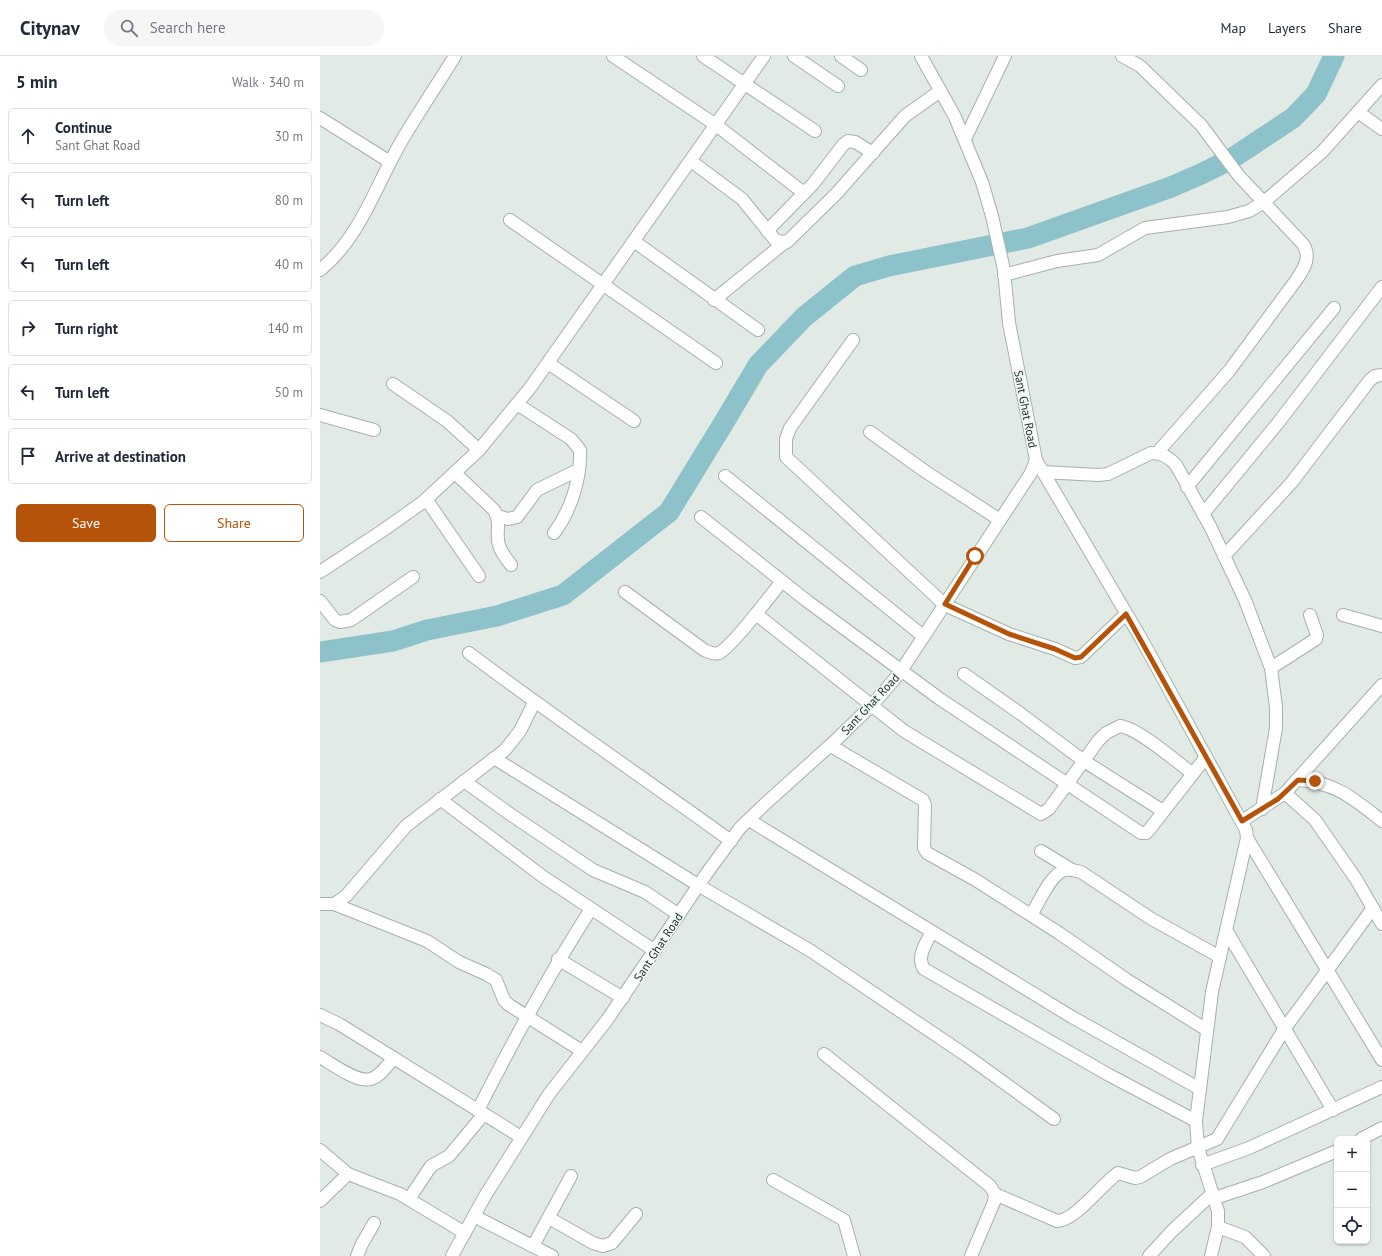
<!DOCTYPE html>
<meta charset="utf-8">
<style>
:root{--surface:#fff;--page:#f6f6f7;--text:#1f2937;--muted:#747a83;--line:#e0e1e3;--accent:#b45309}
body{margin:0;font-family:"PT Sans",sans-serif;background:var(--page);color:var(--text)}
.controls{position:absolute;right:12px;bottom:12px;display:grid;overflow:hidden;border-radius:6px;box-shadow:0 1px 3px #0004}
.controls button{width:36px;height:36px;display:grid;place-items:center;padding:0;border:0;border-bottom:1px solid var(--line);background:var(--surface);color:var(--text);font:20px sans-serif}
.stop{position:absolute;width:12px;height:12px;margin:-9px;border:3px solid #b45309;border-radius:50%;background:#fff}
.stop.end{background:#b45309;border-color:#fff;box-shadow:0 1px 4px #0008}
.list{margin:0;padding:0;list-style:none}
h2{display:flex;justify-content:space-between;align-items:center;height:52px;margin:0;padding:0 16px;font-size:17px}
h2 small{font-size:13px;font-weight:400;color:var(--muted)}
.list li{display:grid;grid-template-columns:26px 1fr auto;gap:12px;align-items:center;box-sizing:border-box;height:56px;margin:0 8px 8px;padding:0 8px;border:1px solid var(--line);border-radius:6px}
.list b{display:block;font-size:15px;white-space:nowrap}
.list p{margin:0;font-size:13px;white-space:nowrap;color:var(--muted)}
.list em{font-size:13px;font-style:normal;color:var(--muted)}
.actions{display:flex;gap:8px;padding:12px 16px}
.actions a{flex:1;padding:9px 0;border:1px solid var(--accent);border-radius:6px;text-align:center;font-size:14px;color:var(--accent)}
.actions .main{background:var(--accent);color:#fff}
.icon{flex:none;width:22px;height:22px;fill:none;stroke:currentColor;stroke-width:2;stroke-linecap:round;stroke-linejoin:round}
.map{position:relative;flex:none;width:1062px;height:1200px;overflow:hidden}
header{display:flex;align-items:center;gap:24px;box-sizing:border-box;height:56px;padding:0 20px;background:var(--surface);border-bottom:1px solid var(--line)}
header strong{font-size:19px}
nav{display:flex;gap:22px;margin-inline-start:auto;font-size:14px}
.search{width:280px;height:36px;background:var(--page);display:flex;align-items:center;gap:10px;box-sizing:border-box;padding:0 14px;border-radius:22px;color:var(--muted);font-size:15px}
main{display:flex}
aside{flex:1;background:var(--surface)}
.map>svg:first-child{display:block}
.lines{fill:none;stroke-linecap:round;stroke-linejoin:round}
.river{stroke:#8ec2ca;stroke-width:21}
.minor-casing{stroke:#a4b1ac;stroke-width:14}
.minor{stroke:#fff;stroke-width:12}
.route{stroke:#b45309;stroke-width:5}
.labels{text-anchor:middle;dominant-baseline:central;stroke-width:3;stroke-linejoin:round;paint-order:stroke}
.street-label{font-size:12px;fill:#233932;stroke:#f1f7f4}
</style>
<header>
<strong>Citynav</strong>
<div class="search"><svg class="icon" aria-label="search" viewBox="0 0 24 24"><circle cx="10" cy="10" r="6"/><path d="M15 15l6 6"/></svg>Search here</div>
<nav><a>Map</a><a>Layers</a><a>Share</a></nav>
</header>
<main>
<aside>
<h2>5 min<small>Walk · 340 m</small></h2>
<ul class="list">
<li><svg class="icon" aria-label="ahead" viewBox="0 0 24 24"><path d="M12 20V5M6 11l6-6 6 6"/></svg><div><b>Continue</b><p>Sant Ghat Road</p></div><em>30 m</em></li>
<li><svg class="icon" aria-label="left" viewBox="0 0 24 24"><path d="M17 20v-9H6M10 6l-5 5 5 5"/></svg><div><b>Turn left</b></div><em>80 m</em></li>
<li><svg class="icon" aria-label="left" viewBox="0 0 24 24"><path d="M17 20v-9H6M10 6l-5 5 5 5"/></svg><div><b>Turn left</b></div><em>40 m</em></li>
<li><svg class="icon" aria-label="right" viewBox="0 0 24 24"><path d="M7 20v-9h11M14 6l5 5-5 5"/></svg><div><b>Turn right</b></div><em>140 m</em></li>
<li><svg class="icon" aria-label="left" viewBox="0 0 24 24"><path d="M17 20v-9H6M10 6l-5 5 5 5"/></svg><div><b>Turn left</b></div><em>50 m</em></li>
<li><svg class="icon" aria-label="arrive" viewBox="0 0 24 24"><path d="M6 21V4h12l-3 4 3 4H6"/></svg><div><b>Arrive at destination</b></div></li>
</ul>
<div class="actions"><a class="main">Save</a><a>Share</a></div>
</aside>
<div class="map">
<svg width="1062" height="1200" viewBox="0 0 1062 1200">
<rect width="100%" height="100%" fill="#e1eae5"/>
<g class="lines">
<polyline class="river" points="0,596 73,585 107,574 177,560 243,539 349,456 403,368 438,309 484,261 535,220 569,210 708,182 851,131 881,118 911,103 973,62 996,38 1014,0"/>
<defs>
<g id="minor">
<polyline points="293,0 396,69 484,137"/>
<polyline points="383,0 495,75"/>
<polyline points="474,0 518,30"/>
<polyline points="521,0 541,14"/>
<path d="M802 0 820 10 881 69 919 120 983 188C991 201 985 211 977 223L909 315 837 397"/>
<polyline points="1038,56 1062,73"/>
<polyline points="0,62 70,106"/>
<polyline points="645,83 685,0"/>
<polyline points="371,105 422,143 456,185 467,186 516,138 585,60 620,35"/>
<polyline points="190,164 396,307"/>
<polyline points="447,175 493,128 523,89 528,85 535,86 553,97"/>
<polyline points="315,186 438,274"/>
<path d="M0 214C40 182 56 129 81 86 98 57 117 29 135 0"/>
<polyline points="684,219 737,205 778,199 825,172 908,161 929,155 944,146 1002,96 1062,29"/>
<polyline points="394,244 464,187"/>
<polyline points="533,284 470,372 466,383 466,401 625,549 689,578 735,593 755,602 761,601 806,558"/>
<polyline points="228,307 314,365"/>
<polyline points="73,328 127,365 159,394"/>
<path d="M197 348 251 383 260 394C261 423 251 454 234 477"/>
<polyline points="0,359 54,374"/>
<polyline points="550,376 606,416 680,464"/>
<polyline points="716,404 822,584 926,774 927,782 892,936 876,1065 878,1092 898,1155 898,1171 891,1200"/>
<path d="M723 416 778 419 788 418 831 397C842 397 849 401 856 409L890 470 925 544 951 612 956 651V672L942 753"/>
<path d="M135 417 174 454C182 468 175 476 179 489 181 497 187 503 191 509"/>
<polyline points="405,420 603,580"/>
<polyline points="867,431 1014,252"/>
<polyline points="106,443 159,520"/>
<polyline points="883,458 958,367 1062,231"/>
<polyline points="177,460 188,463 197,461 217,434 258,414"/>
<polyline points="381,461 487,545 620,643 821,777 826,777 829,774 886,701"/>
<polyline points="904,500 972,426 1050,324 1055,320 1062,319"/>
<polyline points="0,516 65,473 103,446 159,394 210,332 444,0"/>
<path d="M305 536 384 594C389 596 393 599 399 597 412 591 451 539 462 525"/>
<polyline points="0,545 15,564 20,566 31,564 93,521"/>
<path d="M436 558 584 675 721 758 729 753 778 685 786 677 800 670C818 672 857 706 873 718"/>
<polyline points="1023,559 1062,570"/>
<path d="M149 597C235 662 324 722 411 785"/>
<polyline points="951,612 996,583 997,579 990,559"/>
<polyline points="644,618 701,658 764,705 843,755"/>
<polyline points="511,690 603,744 605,749 604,792 607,797 654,823 739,877 807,924 887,974"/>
<polyline points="174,702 378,829 491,895 647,1000 734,1063"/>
<path d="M978 724C1015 726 1034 743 1062 765"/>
<polyline points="144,725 190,758 273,814 325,836 359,859"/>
<polyline points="965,737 995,764 1036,823 1062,868"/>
<polyline points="120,743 222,820 335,895"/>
<polyline points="429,764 752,961 880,1033"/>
<polyline points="922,765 965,737 1062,629"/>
<polyline points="927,782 1062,1004"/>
<polyline points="721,795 752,814"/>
<polyline points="0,848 14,848 26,840 86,770 185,694 200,675 214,647"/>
<polyline points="14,848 107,885 139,906 166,918 176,924 184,944 189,949 262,995"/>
<path d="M711 859C719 847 731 817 745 814 751 813 756 815 761 816L830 862 900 901"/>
<polyline points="906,874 1013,1054"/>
<path d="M612 876C606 887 596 901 604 913L789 1019 876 1065"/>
<polyline points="238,903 303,942"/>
<polyline points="0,959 19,968 201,1081"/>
<polyline points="504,998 670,1130 675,1138 674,1146 651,1200"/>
<path d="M0 1001C12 1008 37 1027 51 1023 61 1020 67 1009 74 1002"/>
<path d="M158 1054C193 985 229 918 271 853"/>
<polyline points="1041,1083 1062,1072"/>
<polyline points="0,1094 28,1118 80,1138 145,1177"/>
<polyline points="882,1109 929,1092 1062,1031"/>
<polyline points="453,1124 524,1164 534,1200"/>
<path d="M675 1138 737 1165C755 1165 782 1128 798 1117L815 1122 820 1121 850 1103 897 1083 965 972 1053 852"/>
<polyline points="895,1142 943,1126 1017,1095"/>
<polyline points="89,1143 111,1110 129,1100 164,1058"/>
<polyline points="0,1145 28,1118"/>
<polyline points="154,1160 232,1200"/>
<polyline points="229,1162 273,1187 283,1190 292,1187 316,1158"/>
<polyline points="898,1171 925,1181 944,1200"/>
<polyline points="213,1190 251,1120"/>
<polyline points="37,1200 42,1188 54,1167"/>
<polyline points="132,1200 165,1140 229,1038 287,964 389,814 420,772 446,747 515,685 553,648 579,618 711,417 716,404 689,267 684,214 672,160 662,126 635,61 601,0"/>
<polyline points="829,1200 852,1175 893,1137"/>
</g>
</defs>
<use href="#minor" class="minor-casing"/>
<use href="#minor" class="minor"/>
</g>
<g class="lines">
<polyline class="route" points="655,500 625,548 689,578 735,593 755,602 761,601 806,558 922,765 958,743 978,724 995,725"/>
</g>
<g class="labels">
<g class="street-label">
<text transform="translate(706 353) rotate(79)">Sant Ghat Road</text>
<text transform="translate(550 648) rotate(-47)">Sant Ghat Road</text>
<text transform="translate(338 891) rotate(-57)">Sant Ghat Road</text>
</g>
</g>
</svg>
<div class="controls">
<button>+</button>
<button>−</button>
<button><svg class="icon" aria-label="locate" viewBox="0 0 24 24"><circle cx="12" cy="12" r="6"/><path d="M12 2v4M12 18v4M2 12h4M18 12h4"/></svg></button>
</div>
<div class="stop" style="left:655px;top:500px"></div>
<div class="stop end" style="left:995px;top:725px"></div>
</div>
</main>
